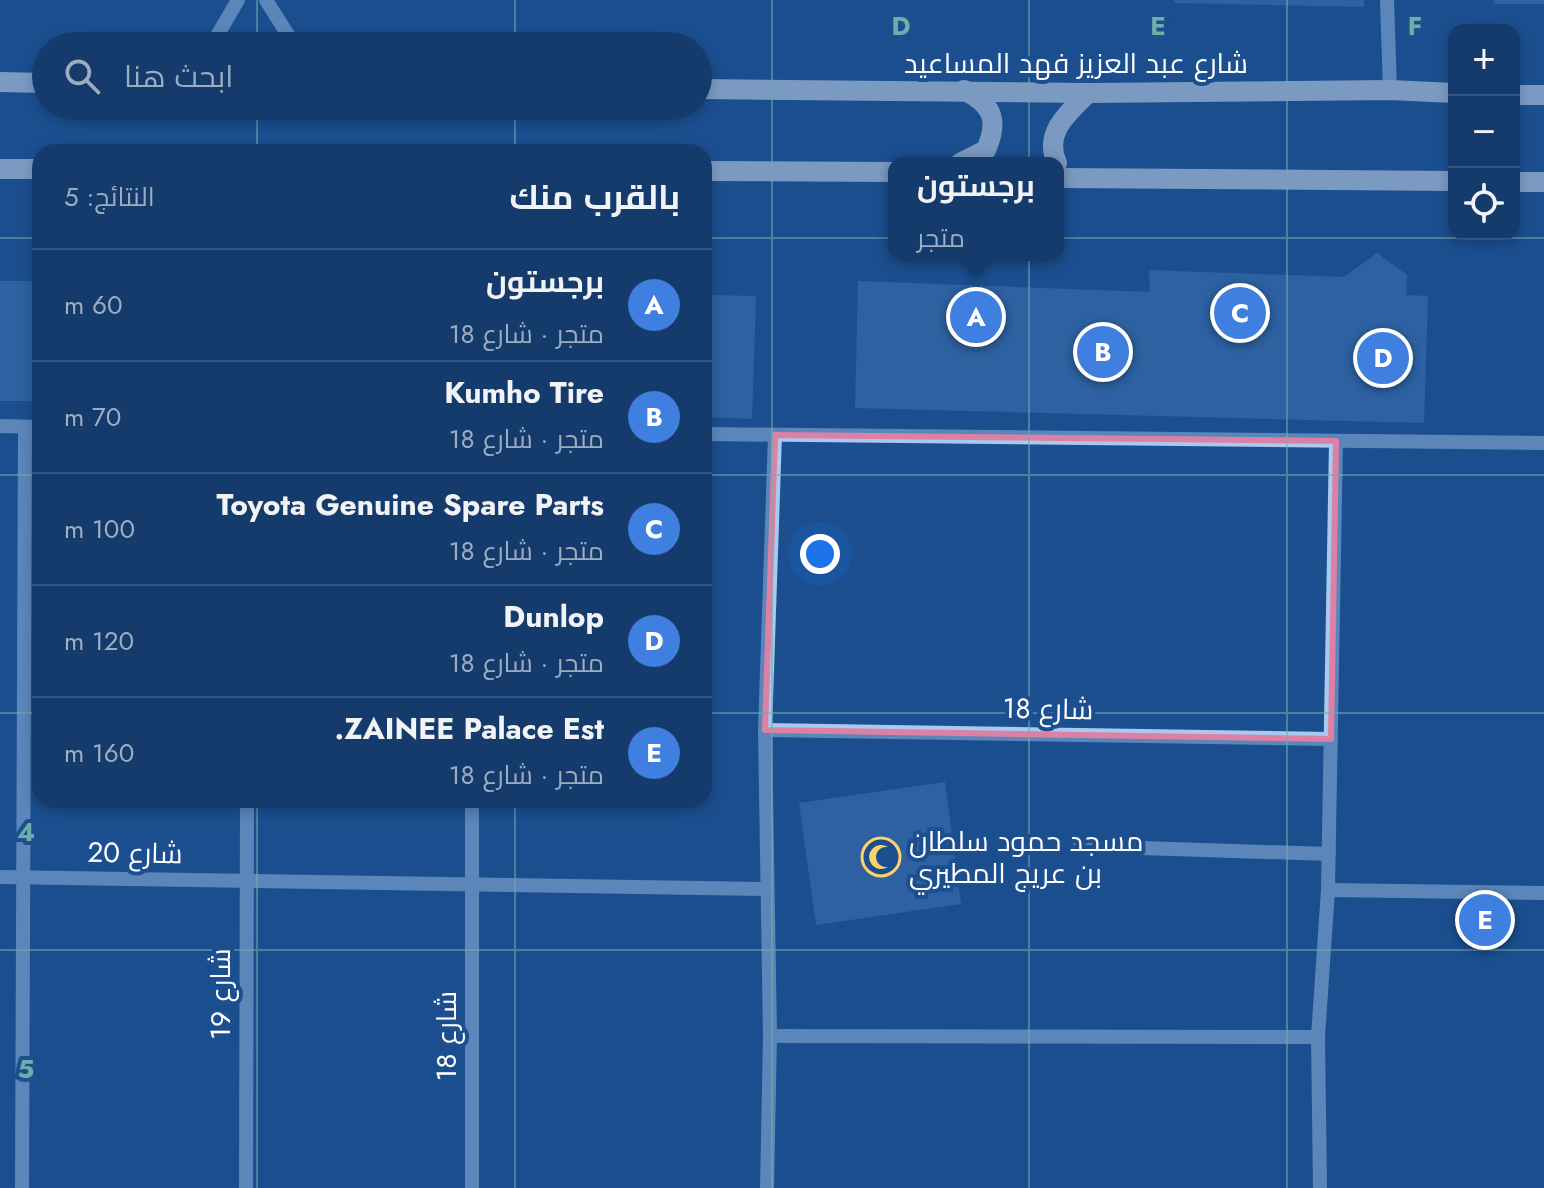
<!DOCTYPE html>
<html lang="ar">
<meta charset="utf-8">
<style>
:root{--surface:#143b6b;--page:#1d4271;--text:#f1f3f6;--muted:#9dadc1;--line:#33557e;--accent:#ffd166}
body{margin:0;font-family:Jost,Cairo,sans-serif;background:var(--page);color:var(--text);direction:rtl}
.controls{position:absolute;right:24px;top:24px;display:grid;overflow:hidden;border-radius:16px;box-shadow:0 4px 12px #0003}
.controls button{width:72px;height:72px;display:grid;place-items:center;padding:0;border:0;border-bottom:2px solid var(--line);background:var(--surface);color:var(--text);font:40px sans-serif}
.you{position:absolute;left:820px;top:554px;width:28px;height:28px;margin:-20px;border:6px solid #fff;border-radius:50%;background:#1a73e8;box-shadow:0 0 0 12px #1a73e833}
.badge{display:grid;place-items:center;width:52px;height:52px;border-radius:50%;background:var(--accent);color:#fff;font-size:26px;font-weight:700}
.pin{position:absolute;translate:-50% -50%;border:4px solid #fff;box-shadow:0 2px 8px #0006}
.popup{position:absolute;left:888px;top:157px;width:176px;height:104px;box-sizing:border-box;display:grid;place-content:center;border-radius:16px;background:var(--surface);filter:drop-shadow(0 2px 6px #0005);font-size:26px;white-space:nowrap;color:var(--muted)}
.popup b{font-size:30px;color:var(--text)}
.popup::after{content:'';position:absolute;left:50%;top:100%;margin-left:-16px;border:16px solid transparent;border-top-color:var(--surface)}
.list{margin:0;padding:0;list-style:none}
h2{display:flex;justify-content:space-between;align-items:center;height:104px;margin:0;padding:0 32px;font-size:34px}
h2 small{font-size:26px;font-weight:400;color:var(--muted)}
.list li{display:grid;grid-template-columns:52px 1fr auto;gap:24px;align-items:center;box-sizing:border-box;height:112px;padding:0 32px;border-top:2px solid var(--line)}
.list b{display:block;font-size:30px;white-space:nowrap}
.list p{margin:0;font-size:26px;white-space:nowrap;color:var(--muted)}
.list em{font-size:26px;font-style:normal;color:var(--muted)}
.icon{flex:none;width:44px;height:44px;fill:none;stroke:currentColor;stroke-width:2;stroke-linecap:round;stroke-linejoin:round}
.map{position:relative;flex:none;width:1544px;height:1188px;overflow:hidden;direction:ltr}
.search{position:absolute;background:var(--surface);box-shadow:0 4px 12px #0003;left:32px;top:32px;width:680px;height:88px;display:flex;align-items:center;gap:20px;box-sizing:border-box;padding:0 28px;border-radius:44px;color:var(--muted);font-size:30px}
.panel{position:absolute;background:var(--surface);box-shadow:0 4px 12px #0003;left:32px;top:144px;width:680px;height:664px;border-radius:24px;direction:rtl}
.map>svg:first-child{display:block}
.building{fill:#4478b7}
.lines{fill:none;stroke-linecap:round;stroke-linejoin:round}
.minor{stroke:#a9c9ee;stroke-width:14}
.major{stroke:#f0f6ff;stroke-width:20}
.marked{fill:none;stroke:#dd80a5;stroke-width:6;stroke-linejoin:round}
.grid{fill:none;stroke:#6fada8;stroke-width:2;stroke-opacity:0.55}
.labels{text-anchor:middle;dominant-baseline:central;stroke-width:8;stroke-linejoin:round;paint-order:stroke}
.street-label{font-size:28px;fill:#fff;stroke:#1b4f8f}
.poi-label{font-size:28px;fill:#fff;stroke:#1b4f8f;text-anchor:start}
.grid-label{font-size:26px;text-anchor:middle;font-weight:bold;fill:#6fada8;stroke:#1b4f8f;stroke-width:8;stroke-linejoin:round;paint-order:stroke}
</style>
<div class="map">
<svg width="1544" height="1188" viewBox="0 0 1544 1188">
<rect width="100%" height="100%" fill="#1b4f8f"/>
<g class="building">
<polygon points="1174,0 1364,0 1364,7 1174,3"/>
<rect x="1494" y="0" width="50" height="4"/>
<polygon points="1377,253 1407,275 1406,295 1428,296 1424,423 855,408 858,281 1150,292 1149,270 1344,277"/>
<rect x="0" y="281" width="40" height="120"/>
<polygon points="704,295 756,296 752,419 704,417"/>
<polygon points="945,782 961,904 816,925 799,803"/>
</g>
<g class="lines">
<g class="minor">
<polyline points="266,0 295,46"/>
<polyline points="1387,0 1390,90"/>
<polyline points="205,46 217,36 238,0"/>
<polyline points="0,426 40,427"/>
<polyline points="704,434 1544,443"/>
<polyline points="765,730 1331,739"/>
<polyline points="1080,846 1329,854"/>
<polyline points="0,877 767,889"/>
<polyline points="1328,890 1544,893"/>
<polyline points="770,1036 1318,1037"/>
<polyline points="22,1188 25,427"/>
<polyline points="246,1188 247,800"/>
<polyline points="472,1188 472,800"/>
<polyline points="767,1188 770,1036 765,730 775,435"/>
<polyline points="1320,1188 1318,1037 1328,890 1336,441"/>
</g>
<g class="major">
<polyline points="0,82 46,83"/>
<polyline points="698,89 1088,93 1390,90 1454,93"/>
<polyline points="1514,95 1544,95"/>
<path d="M960 163 986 150C999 120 993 105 964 90"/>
<path d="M1057 163C1043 133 1068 113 1088 93"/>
<polyline points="0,169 40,169"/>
<polyline points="704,171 894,172"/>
<polyline points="1058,178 1454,181"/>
<polyline points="1514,182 1544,182"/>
</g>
</g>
<path d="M0 0H1544V1188H0ZM775 435 1336 441 1331 739 765 730Z" fill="#1b4f8f" fill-opacity=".55" fill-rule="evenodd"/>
<path class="marked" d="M775 435 1336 441 1331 739 765 730Z"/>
<path class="grid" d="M257 0V46M515 0V46M772 0V1188M1029 0V1188M1287 0V1188M257 106V152M515 106V152M0 238H40M704 238H1544M0 475H40M704 475H1544M0 713H40M704 713H1544M257 800V1188M515 800V1188M0 950H1544"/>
<defs>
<symbol id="mosque-ring" viewBox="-11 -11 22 22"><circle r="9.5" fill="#1b4f8f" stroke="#ffd166" stroke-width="1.5"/><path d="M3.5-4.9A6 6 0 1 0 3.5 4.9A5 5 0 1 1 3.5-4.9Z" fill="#ffd166"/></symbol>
</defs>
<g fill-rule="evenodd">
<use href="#mosque-ring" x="859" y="835" width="44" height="44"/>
</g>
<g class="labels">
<g class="street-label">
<text x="1076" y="63">شارع عبد العزيز فهد المساعيد</text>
<text transform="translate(1048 709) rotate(1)">شارع 18</text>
<text transform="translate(135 853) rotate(1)">شارع 20</text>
<text transform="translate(220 994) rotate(-90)">شارع 19</text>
<text transform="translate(446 1036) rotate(-90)">شارع 18</text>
</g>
<g class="poi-label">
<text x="909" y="841">مسجد حمود سلطان<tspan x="909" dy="32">بن عريج المطيري</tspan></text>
</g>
</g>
<g class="grid-label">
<text x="901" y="35">D</text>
<text x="1158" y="35">E</text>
<text x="1415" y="35">F</text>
<text x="26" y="841">4</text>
<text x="26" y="1078">5</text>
</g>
</svg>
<div class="controls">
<button>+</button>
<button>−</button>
<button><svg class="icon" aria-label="locate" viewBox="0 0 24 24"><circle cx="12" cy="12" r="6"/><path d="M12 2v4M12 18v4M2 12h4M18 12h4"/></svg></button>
</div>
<div class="you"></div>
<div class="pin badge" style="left:976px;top:317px;background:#3f7fe0">A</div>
<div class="popup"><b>برجستون</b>متجر</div>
<div class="pin badge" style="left:1103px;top:352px;background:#3f7fe0">B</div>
<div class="pin badge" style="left:1240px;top:313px;background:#3f7fe0">C</div>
<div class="pin badge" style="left:1383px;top:358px;background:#3f7fe0">D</div>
<div class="pin badge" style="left:1485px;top:920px;background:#3f7fe0">E</div>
<div class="search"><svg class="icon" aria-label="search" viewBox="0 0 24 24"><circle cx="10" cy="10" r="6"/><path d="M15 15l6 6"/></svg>ابحث هنا</div>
<section class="panel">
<h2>بالقرب منك<small>النتائج: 5</small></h2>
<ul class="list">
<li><span class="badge" style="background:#3f7fe0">A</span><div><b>برجستون</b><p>متجر · شارع 18</p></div><em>60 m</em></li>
<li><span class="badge" style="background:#3f7fe0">B</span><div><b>Kumho Tire</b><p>متجر · شارع 18</p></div><em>70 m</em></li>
<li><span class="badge" style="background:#3f7fe0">C</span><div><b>Toyota Genuine Spare Parts</b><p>متجر · شارع 18</p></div><em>100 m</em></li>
<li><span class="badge" style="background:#3f7fe0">D</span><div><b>Dunlop</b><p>متجر · شارع 18</p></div><em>120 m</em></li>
<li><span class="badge" style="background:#3f7fe0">E</span><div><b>ZAINEE Palace Est.</b><p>متجر · شارع 18</p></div><em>160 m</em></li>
</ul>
</section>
</div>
